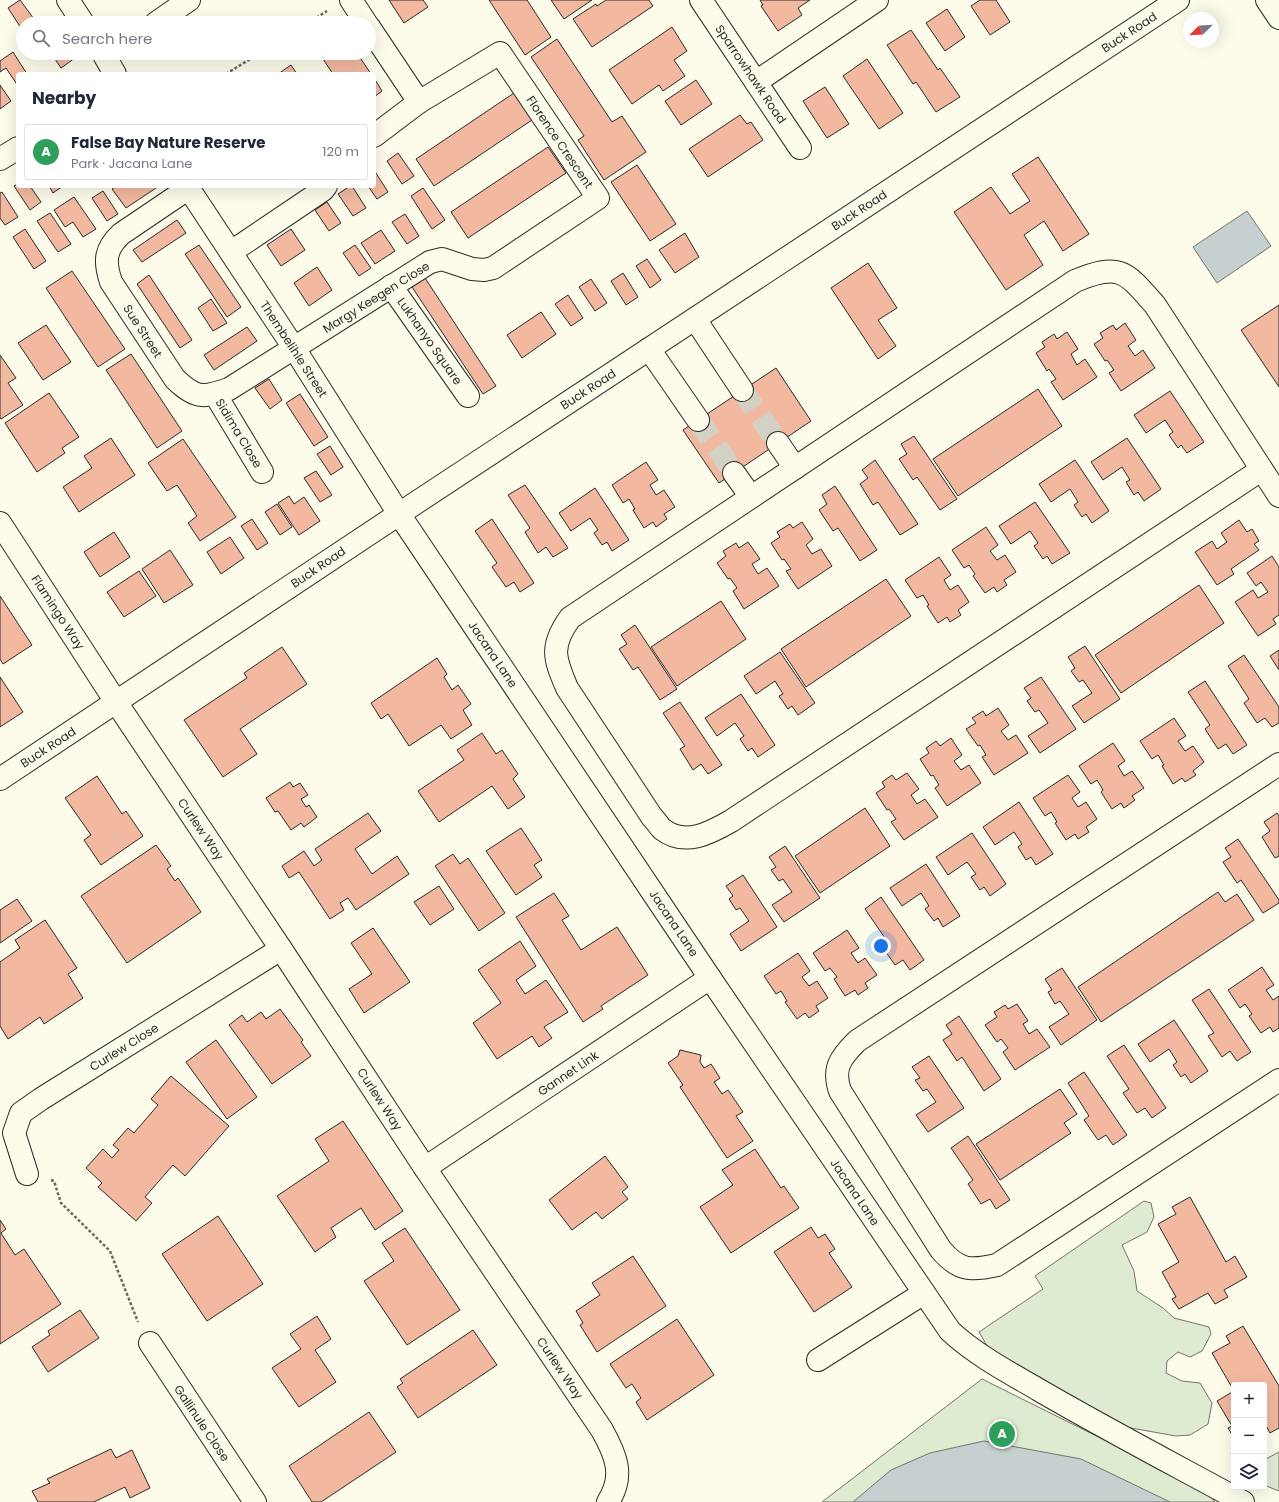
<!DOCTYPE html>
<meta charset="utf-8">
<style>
:root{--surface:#fff;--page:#f6f6f7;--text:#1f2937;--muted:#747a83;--line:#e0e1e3;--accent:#0b8043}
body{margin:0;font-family:Poppins,sans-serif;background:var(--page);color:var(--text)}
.controls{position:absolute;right:12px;bottom:12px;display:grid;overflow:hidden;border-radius:4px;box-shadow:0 4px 16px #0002}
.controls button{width:36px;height:36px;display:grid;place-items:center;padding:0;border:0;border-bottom:1px solid var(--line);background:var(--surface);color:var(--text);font:20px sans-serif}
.compass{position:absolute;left:1183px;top:12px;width:36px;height:36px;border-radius:50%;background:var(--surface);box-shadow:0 4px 16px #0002;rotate:246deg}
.you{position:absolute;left:881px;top:946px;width:14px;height:14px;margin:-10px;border:3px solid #fff;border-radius:50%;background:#1a73e8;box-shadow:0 0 0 6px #1a73e833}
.badge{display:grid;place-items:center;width:26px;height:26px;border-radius:50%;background:var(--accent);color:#fff;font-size:13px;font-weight:700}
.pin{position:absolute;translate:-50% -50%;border:2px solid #fff;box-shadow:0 1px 4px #0006}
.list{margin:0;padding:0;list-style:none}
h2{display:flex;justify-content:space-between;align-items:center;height:52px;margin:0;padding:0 16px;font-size:17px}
h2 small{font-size:13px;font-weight:400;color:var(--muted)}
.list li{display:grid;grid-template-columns:26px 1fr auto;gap:12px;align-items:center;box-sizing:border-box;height:56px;margin:0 8px 8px;padding:0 8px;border:1px solid var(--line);border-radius:4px}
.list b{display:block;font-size:15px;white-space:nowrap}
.list p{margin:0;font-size:13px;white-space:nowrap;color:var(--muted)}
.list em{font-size:13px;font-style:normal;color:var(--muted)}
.icon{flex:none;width:22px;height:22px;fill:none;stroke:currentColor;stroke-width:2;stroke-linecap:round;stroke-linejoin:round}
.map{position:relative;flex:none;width:1279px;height:1502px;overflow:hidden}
.search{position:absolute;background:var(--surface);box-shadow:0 4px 16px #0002;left:16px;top:16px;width:360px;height:44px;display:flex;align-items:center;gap:10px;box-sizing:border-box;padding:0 14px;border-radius:22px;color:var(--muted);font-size:15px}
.panel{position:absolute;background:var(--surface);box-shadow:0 4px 16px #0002;left:16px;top:72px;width:360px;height:116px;border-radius:4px}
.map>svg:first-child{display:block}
.green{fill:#deebd1;stroke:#74746e}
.water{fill:#c7d0d0;stroke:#74746e}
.building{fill:#f2b8a0;stroke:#2b2b2b}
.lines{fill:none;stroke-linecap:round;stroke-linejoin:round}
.minor-tunnel{stroke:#d3d1c4;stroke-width:22;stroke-dasharray:22 11;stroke-linecap:butt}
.minor-casing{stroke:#2b2b2b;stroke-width:24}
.path{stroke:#6a6964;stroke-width:2.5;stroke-dasharray:3 2;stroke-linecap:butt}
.minor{stroke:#fdfbea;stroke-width:22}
.labels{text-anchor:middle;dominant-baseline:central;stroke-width:3;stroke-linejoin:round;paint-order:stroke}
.street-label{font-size:12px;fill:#2b2b2b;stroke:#fdfbea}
</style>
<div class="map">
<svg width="1279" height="1502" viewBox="0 0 1279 1502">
<rect width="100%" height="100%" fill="#fdfbea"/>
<g class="green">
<polygon points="1144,1201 1151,1203 1154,1217 1147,1232 1122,1245 1134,1271 1137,1291 1163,1308 1174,1318 1209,1327 1211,1334 1202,1351 1190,1357 1178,1352 1167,1361 1166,1373 1182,1381 1200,1383 1212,1403 1208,1424 1190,1435 1176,1436 1114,1425 994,1358 979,1332 1043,1289 1035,1276"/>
<polygon points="982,1379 1205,1490 1215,1502 822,1502"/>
<polygon points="1279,1452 1279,1491 1264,1485 1264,1456 1266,1459"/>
</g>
<g class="water">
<polygon points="1247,211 1271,246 1217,283 1193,247"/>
<polygon points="984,1441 1081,1459 1170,1502 853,1502 891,1470 930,1453"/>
</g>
<g class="building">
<polygon points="20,0 34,19 28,23 23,23 23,26 21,28 8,8"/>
<polygon points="389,0 423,0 428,7 404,23"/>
<polygon points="489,0 527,0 551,37 525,55"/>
<polygon points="551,0 592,0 564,19"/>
<polygon points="606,0 649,0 653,6 592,47 573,19 596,4 597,6"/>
<polygon points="760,0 810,0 798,8 802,15 778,31 761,6 763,5"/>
<polygon points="980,0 996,0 1010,22 990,35 971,6"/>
<polygon points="947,9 965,37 945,51 926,23"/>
<polygon points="47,17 51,23 38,23"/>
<polygon points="672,27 687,51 674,60 685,76 663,91 659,85 632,104 609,70"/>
<polygon points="911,30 938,70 940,68 960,97 936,112 916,82 913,84 887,45"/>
<polygon points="557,39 612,122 622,116 646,152 604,180 578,140 584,136 531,57"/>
<polygon points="13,52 27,74 18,74 18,86 6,68 0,72 0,61"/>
<polygon points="51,53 71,53 75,58 61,68"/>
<polygon points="319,53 357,53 371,74 333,74"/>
<polygon points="867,59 903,113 879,129 843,76"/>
<polygon points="291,65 297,74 278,74"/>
<polygon points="374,78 382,91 374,97"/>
<polygon points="696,80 712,104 681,125 665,101"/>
<polygon points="0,85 11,101 0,109"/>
<polygon points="825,87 849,124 827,138 803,101"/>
<polygon points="514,93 532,120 434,186 416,159"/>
<polygon points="740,115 747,124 751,122 763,140 708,177 689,149"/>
<polygon points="548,147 566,173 468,238 451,212"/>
<polygon points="398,153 414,176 402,184 387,161"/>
<polygon points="1038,157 1089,234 1063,251 1044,221 1024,235 1043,265 1006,290 954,212 991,187 1010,214 1030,201 1012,174"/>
<polygon points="637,165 676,224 650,241 611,182"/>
<polygon points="374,170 388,192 377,199 368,186 374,186"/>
<polygon points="18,184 18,186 30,186 41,202 30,210 14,186"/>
<polygon points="49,186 63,186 53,193"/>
<polygon points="116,186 159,186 126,208 112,189"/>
<polygon points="350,186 352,186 366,208 353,216 338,194"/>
<polygon points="423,188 445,220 432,229 411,196"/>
<polygon points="103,191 118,214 107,221 92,198"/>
<polygon points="2,192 18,217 5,225 0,218 0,193"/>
<polygon points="74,197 96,229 83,237 73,222 65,227 54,210"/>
<polygon points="327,202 341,223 329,231 315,210"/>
<polygon points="50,213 71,244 58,252 37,221"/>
<polygon points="405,214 419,236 407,244 392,222"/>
<polygon points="177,220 186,233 142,262 133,250"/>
<polygon points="25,229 46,261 34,269 13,237"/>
<polygon points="291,229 305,250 281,266 267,245"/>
<polygon points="381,230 395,251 375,264 361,243"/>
<polygon points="685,233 699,257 675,273 659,250"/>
<polygon points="199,245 241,307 227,317 185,254"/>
<polygon points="355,245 371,268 359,276 343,253"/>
<polygon points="647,259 661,280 650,288 636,266"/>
<polygon points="868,263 897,308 878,320 896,346 878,359 831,288"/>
<polygon points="317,267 332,290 309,306 294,283"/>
<polygon points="72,271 125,349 98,367 46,288"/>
<polygon points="623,273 638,297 626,305 611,281"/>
<polygon points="149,275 192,340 180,348 137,284"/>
<polygon points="425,278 496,386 483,394 412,287"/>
<polygon points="591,279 607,303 595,311 579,287"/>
<polygon points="568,295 583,318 571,326 555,304"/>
<polygon points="211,299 227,323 213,331 198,308"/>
<polygon points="1279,305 1279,387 1241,330"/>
<polygon points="541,312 556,334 522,358 507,335"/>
<polygon points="1125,323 1136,340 1128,346 1135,356 1143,350 1155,368 1121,391 1109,373 1114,370 1107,360 1105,361 1094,344 1103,338 1100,333 1113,325 1116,330"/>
<polygon points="46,325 71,362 43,380 18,343"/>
<polygon points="247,327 257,341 214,370 204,355"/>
<polygon points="1067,332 1078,349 1071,354 1077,365 1085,359 1097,377 1063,400 1051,382 1056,379 1049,369 1047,371 1036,353 1045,347 1042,342 1054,334 1057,339"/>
<polygon points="131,354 182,431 157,448 106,370"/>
<polygon points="0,355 16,378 8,383 23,405 1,419 0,418"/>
<polygon points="776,368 811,421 719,483 683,430"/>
<polygon points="269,379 282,400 270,409 255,388"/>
<polygon points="1038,389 1062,426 958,496 933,459"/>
<polygon points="1170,391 1204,442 1187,453 1181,445 1178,448 1169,435 1173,432 1165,420 1146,433 1134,415"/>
<polygon points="49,393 79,437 62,448 65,453 37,472 5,423"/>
<polygon points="300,394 328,437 314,446 286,403"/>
<polygon points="914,436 957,499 940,510 917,477 913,480 899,459 907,454 901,444"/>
<polygon points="111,438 135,475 79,512 63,487 92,468 84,456"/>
<polygon points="1127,438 1161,489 1144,501 1138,492 1134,495 1126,482 1130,480 1122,467 1103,480 1091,462"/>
<polygon points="183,439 236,517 200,541 188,523 197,516 177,485 167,491 148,463"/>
<polygon points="330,446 343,467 331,475 317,454"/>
<polygon points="875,460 918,524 900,535 878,502 873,505 860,484 868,478 862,470"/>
<polygon points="1075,460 1109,511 1092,523 1086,514 1082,517 1074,505 1078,502 1070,489 1051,502 1039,484"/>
<polygon points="646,462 658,480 650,485 656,495 664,490 675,507 664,514 667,519 656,527 653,522 644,528 633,510 635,509 629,499 623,503 612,485"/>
<polygon points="316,471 332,495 320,502 304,478"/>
<polygon points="525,485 568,548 553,557 546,547 538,553 525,532 530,528 508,495"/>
<polygon points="835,486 877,550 860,561 838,528 833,531 819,510 827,504 822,495"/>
<polygon points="595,488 629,540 612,551 607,542 602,545 594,533 598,530 590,518 571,531 559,513"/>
<polygon points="289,496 294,504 304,497 320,521 299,535 278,503"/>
<polygon points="1035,502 1070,553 1052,564 1047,556 1043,559 1034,546 1038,543 1030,531 1011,544 999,526"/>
<polygon points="277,504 292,527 280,535 265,512"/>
<polygon points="252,519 268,543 257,550 241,526"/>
<polygon points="492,519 534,583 520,592 514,582 506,587 492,567 497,563 475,531"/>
<polygon points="1239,520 1247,532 1252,529 1259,541 1254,544 1259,550 1231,569 1234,574 1217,585 1195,552 1212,541 1217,549 1227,542 1221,533"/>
<polygon points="802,522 813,539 806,545 812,554 821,549 832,566 798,589 786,571 791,569 784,559 782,560 771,543 780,537 777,532 790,524 793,528"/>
<polygon points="986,527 998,545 990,551 997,560 1005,555 1016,572 1004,580 1007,585 997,592 994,587 985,593 973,576 975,574 969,565 964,568 952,550"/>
<polygon points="114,532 130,557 100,577 84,552"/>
<polygon points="230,537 244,558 221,574 207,552"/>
<polygon points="748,542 760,559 752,564 758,574 767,568 779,586 744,609 733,591 737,588 730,578 728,579 717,563 726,556 723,551 736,543 739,548"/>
<polygon points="170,550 193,585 164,603 142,569"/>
<polygon points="1272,556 1279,567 1279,615 1273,619 1276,624 1258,636 1235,602 1253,590 1258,598 1268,592 1261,582 1256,586 1247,573"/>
<polygon points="939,557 951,575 944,580 950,590 958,585 969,602 958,610 961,615 950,622 947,617 938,623 927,606 929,605 923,595 917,598 905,580"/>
<polygon points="139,571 156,596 124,617 107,592"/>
<polygon points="886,579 911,616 806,687 781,649"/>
<polygon points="1199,585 1224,623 1121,693 1095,655"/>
<polygon points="0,596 32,645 3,664 0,659"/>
<polygon points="721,601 746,639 677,686 651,647"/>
<polygon points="635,625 677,689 660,700 638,667 633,670 619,649 627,644 621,635"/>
<polygon points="1085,646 1120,699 1084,723 1072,706 1092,693 1083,680 1079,682 1071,671 1075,668 1068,657"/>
<polygon points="282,647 307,684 240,729 257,754 223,777 184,720 247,678 244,673"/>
<polygon points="1279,650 1279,670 1270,656"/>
<polygon points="780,652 815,703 798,715 792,706 788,709 779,696 783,694 775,681 756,694 744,676"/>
<polygon points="1244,655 1279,707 1279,723 1272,727 1265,718 1257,723 1244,703 1249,699 1228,666"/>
<polygon points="437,658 447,674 444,677 452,690 458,685 471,704 463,710 472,725 451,739 441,725 409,746 388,714 381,719 371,703"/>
<polygon points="0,677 23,712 0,727"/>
<polygon points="1041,677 1076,729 1040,753 1028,736 1048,723 1039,710 1035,712 1027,701 1031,698 1024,688"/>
<polygon points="1205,681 1247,745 1233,754 1226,744 1218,749 1205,729 1210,725 1188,692"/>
<polygon points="741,694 775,745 758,757 752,748 748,751 740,739 744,736 735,723 717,736 705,718"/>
<polygon points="680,702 722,765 708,774 701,764 693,770 680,749 685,746 663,713"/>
<polygon points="998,708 1009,725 1001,731 1008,740 1016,735 1028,753 994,775 982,757 986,755 980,745 978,746 966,729 976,723 972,718 983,711 986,716"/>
<polygon points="1174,718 1186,736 1178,741 1185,751 1193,746 1204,762 1193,771 1196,775 1185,782 1182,778 1173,784 1162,766 1164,765 1158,755 1152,759 1140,741"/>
<polygon points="482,733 496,754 502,750 518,774 513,779 525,797 508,809 492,786 439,822 418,791 464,760 457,750"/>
<polygon points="951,738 962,755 954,761 961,770 969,765 981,783 947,806 935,788 939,785 933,775 931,776 920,759 929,753 926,748 936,741 940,746"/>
<polygon points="1113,743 1125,761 1118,766 1124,776 1132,771 1144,788 1132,796 1135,800 1124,808 1121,803 1112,809 1101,792 1103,790 1097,780 1091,784 1079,766"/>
<polygon points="907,773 919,789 911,795 917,804 925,799 938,817 904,840 891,822 896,819 889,809 887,810 876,793 885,787 882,782 892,775 896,780"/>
<polygon points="1068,775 1080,792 1072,798 1078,807 1086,802 1097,819 1086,827 1089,832 1078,839 1075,834 1066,840 1055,823 1057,822 1051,812 1045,816 1033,798"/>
<polygon points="97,776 122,814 126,811 143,836 101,865 84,840 91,835 65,798"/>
<polygon points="290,782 293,787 300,783 308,795 301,799 306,807 309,805 317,817 304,827 301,823 291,830 278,811 275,812 266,798"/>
<polygon points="1019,802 1053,854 1036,865 1031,857 1026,860 1018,847 1022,844 1014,832 995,845 983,827"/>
<polygon points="865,808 890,846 820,893 795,856"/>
<polygon points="368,813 381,831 355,849 372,874 397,856 409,874 356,910 348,898 340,903 344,910 330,919 299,872 289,878 282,866 304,851 314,866 322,860 315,849"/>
<polygon points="1277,813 1279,816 1279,856 1275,858 1262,837 1270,831 1264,822"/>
<polygon points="521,828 542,860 534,865 542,877 516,895 486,851"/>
<polygon points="972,833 1006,884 990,896 984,887 980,890 971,877 976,874 967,862 948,875 936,857"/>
<polygon points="1238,839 1279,900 1279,903 1263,913 1241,880 1237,883 1223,862 1231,857 1225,848"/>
<polygon points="156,845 171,866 167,869 175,881 178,878 201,912 127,963 81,896"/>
<polygon points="785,846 820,898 784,922 772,905 792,892 783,879 779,881 771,870 776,867 769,857"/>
<polygon points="453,854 460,864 468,858 505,913 479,931 435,866"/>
<polygon points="926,864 960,916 943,927 938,918 934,921 925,909 929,906 921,893 902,906 890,888"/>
<polygon points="743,875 777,927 741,951 730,934 749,921 740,908 736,910 729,899 733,896 726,886"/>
<polygon points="439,886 454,909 430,925 414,902"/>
<polygon points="1218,892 1225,902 1237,894 1254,920 1101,1022 1078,987"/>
<polygon points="554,893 569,916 562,920 581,950 617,927 648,975 601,1006 603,1009 583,1022 516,917"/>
<polygon points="881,897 924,960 910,970 903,960 895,965 881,945 887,941 865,909"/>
<polygon points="17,899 32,921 0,943 0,910"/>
<polygon points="45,920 77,968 68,974 83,998 44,1024 40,1017 8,1039 0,1026 0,962 20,948 15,940"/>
<polygon points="373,928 410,982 364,1013 349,989 372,974 351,943"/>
<polygon points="847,930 859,948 851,953 858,963 865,958 877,975 865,983 868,988 858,995 855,990 845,996 834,979 837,977 830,968 825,971 813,953"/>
<polygon points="520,941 536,966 516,980 525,994 546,980 568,1012 544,1027 552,1038 539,1047 532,1036 497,1059 473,1023 501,1003 478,970"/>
<polygon points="798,953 810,971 802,977 809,986 817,981 828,998 816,1006 819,1011 809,1018 805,1013 797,1019 785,1002 787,1001 781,991 776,994 764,976"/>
<polygon points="1262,967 1274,985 1266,990 1273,1000 1279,996 1279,1028 1273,1032 1270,1027 1261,1033 1249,1016 1252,1014 1245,1004 1240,1008 1228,990"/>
<polygon points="1062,968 1097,1020 1061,1045 1049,1027 1069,1014 1060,1001 1055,1004 1048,992 1052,990 1045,979"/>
<polygon points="1209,989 1251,1052 1237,1061 1230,1051 1222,1057 1208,1036 1214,1033 1192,1000"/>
<polygon points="1017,1004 1028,1021 1023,1024 1029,1034 1037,1029 1050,1047 1015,1070 1003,1052 1008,1048 1001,1039 997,1042 985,1025 997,1017 994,1012 1005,1005 1008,1009"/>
<polygon points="280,1009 303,1040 301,1042 311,1056 272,1084 229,1025 242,1015 247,1022 261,1012 266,1019"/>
<polygon points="959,1016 1001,1079 984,1091 962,1057 957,1061 943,1040 952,1034 946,1025"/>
<polygon points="1174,1020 1208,1071 1191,1083 1185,1074 1181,1077 1173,1065 1177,1062 1169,1049 1150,1062 1138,1044"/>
<polygon points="216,1040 257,1097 227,1119 186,1062"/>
<polygon points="1124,1045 1166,1108 1152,1118 1145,1108 1137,1113 1123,1093 1129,1089 1107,1056"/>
<polygon points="680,1050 701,1055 700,1062 704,1068 711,1064 720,1078 714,1082 722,1094 728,1090 743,1112 736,1116 753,1141 727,1158 680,1087 683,1085 668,1063 678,1056"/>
<polygon points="929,1056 964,1108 928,1132 916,1115 936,1102 927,1089 923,1091 915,1080 920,1078 912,1067"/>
<polygon points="1084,1072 1127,1135 1113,1145 1106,1135 1098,1140 1084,1120 1089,1116 1068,1083"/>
<polygon points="171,1076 229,1126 185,1176 173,1165 145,1197 152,1203 136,1221 98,1187 102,1183 86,1168 103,1149 112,1158 119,1150 113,1145 128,1128 134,1133 158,1105 151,1099"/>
<polygon points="1060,1089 1077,1114 1064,1123 1071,1133 1000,1180 976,1144"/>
<polygon points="343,1121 403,1211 375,1230 361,1208 331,1228 336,1237 315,1252 277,1196 329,1161 315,1139"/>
<polygon points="968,1136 1010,1200 996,1209 990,1199 981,1204 968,1184 973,1180 951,1148"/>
<polygon points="755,1149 781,1188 784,1186 799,1208 731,1253 700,1207 733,1185 722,1170"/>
<polygon points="605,1156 628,1187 622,1192 628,1199 602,1219 596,1212 572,1230 549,1200"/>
<polygon points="1190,1197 1226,1262 1235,1256 1247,1277 1224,1290 1228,1297 1215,1304 1208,1293 1179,1309 1172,1299 1176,1297 1162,1272 1179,1262 1158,1224 1176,1214 1172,1207"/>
<polygon points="218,1216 263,1284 207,1321 162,1254"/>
<polygon points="0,1220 6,1229 1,1233 15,1255 24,1249 61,1304 0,1344"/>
<polygon points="811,1227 818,1238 825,1234 835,1249 829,1253 852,1287 814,1312 774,1252"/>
<polygon points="405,1228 460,1310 407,1345 364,1281 394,1261 382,1243"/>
<polygon points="633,1256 666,1306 597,1352 580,1325 583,1323 576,1311 600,1295 592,1283"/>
<polygon points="80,1310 99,1338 48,1372 32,1347 50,1335 48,1331"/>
<polygon points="317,1316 331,1339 315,1350 336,1382 299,1407 272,1368 301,1349 290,1334"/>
<polygon points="677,1319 714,1375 647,1420 636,1402 641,1398 632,1384 626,1388 610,1364"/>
<polygon points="1243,1326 1279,1386 1279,1428 1270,1433 1264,1422 1264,1385 1234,1385 1234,1391 1212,1353 1230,1343 1226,1336"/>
<polygon points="473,1330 497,1365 418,1418 397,1387 403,1383 400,1379"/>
<polygon points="1234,1391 1234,1438 1228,1428 1232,1426 1217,1401"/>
<polygon points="369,1412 396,1452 321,1502 312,1502 289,1466"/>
<polygon points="111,1449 116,1458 132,1450 150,1488 130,1498 125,1487 94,1502 38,1502 32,1491 50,1483 47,1479"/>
</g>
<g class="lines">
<g class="minor-tunnel">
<polyline points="742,390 778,443"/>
<polyline points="698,420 734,473"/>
</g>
<defs>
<g id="minor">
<polyline points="68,0 83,23"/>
<polyline points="351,0 366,23"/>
<polyline points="701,0 800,148"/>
<polyline points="1267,0 1279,18"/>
<polyline points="156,23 189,0"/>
<polyline points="369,27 419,102"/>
<polyline points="103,53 115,74"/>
<polyline points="756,82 877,0"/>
<polyline points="0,159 18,148"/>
<path d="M187 186 294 348 399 514 710 978 950 1331C976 1355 1008 1372 1039 1390 1106 1429 1175 1465 1243 1502"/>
<path d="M189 188 121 234C105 249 104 261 111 282L175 379C196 399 203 398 229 389L430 262 442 259 472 269 484 270 493 268 598 198 500 53 419 102 374 136"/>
<polyline points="231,252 323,190 326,186"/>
<polyline points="391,286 468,396"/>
<polyline points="695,319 742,390"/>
<polyline points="649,349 698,420"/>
<polyline points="215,394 262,472"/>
<polyline points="778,443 795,468"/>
<path d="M1261 470 731 821C710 833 685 847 662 829 659 826 656 821 652 817L567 688C554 658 550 646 570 618L1075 281C1120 262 1126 272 1155 305L1279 496"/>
<polyline points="734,473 751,497"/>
<path d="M0 523 116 702 281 949 425 1168 602 1430C616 1455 625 1476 608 1502"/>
<path d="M1279 764 857 1041C841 1057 832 1068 840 1091L941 1250C959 1271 971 1271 997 1265L1279 1080"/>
<polyline points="0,779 399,514 1178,0"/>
<polyline points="425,1168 710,978"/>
<polyline points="27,1174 14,1133 21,1113 41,1099 281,949"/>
<polyline points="150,1343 255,1502"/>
<polyline points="818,1360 924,1293"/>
</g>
</defs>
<use href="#minor" class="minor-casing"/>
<g class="path">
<polyline points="308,23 327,11"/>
<polyline points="226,74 260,53"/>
<polyline points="51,1180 54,1181 61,1203 110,1251 138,1322"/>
</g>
<use href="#minor" class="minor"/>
</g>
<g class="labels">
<g class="street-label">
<text transform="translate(1129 32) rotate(-33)">Buck Road</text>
<text transform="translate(751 74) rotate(56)">Sparrowhawk Road</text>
<text transform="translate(560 142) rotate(56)">Florence Crescent</text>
<text transform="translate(859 210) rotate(-33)">Buck Road</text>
<text transform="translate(376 297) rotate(-32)">Margy Keegen Close</text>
<text transform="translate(143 331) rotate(57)">Sue Street</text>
<text transform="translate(430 341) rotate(55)">Lukhanyo Square</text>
<text transform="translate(294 349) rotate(57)">Thembelihle Street</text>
<text transform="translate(588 389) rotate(-33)">Buck Road</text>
<text transform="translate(239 433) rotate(59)">Sidima Close</text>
<text transform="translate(318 567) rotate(-34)">Buck Road</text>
<text transform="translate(58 612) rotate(57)">Flamingo Way</text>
<text transform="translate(493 654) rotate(56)">Jacana Lane</text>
<text transform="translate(48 747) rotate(-33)">Buck Road</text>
<text transform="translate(201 829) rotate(56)">Curlew Way</text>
<text transform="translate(674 923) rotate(56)">Jacana Lane</text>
<text transform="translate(124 1047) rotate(-32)">Curlew Close</text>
<text transform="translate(568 1073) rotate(-34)">Gannet Link</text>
<text transform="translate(380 1099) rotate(57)">Curlew Way</text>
<text transform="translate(855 1192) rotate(56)">Jacana Lane</text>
<text transform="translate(560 1368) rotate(56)">Curlew Way</text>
<text transform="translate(202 1423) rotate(56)">Gallinule Close</text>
</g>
</g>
</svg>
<div class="controls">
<button>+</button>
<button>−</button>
<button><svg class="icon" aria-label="layers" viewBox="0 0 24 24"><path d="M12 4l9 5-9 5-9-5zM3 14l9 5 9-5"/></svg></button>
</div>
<svg class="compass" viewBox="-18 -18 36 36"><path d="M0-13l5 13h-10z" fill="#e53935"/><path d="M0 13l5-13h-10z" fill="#747a83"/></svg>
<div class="you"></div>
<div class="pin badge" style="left:1002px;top:1434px;background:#2e9e5b">A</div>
<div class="search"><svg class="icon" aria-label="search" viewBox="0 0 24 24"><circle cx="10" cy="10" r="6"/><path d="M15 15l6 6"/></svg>Search here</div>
<section class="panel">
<h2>Nearby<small></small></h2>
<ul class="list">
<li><span class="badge" style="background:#2e9e5b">A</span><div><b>False Bay Nature Reserve</b><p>Park · Jacana Lane</p></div><em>120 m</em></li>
</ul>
</section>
</div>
